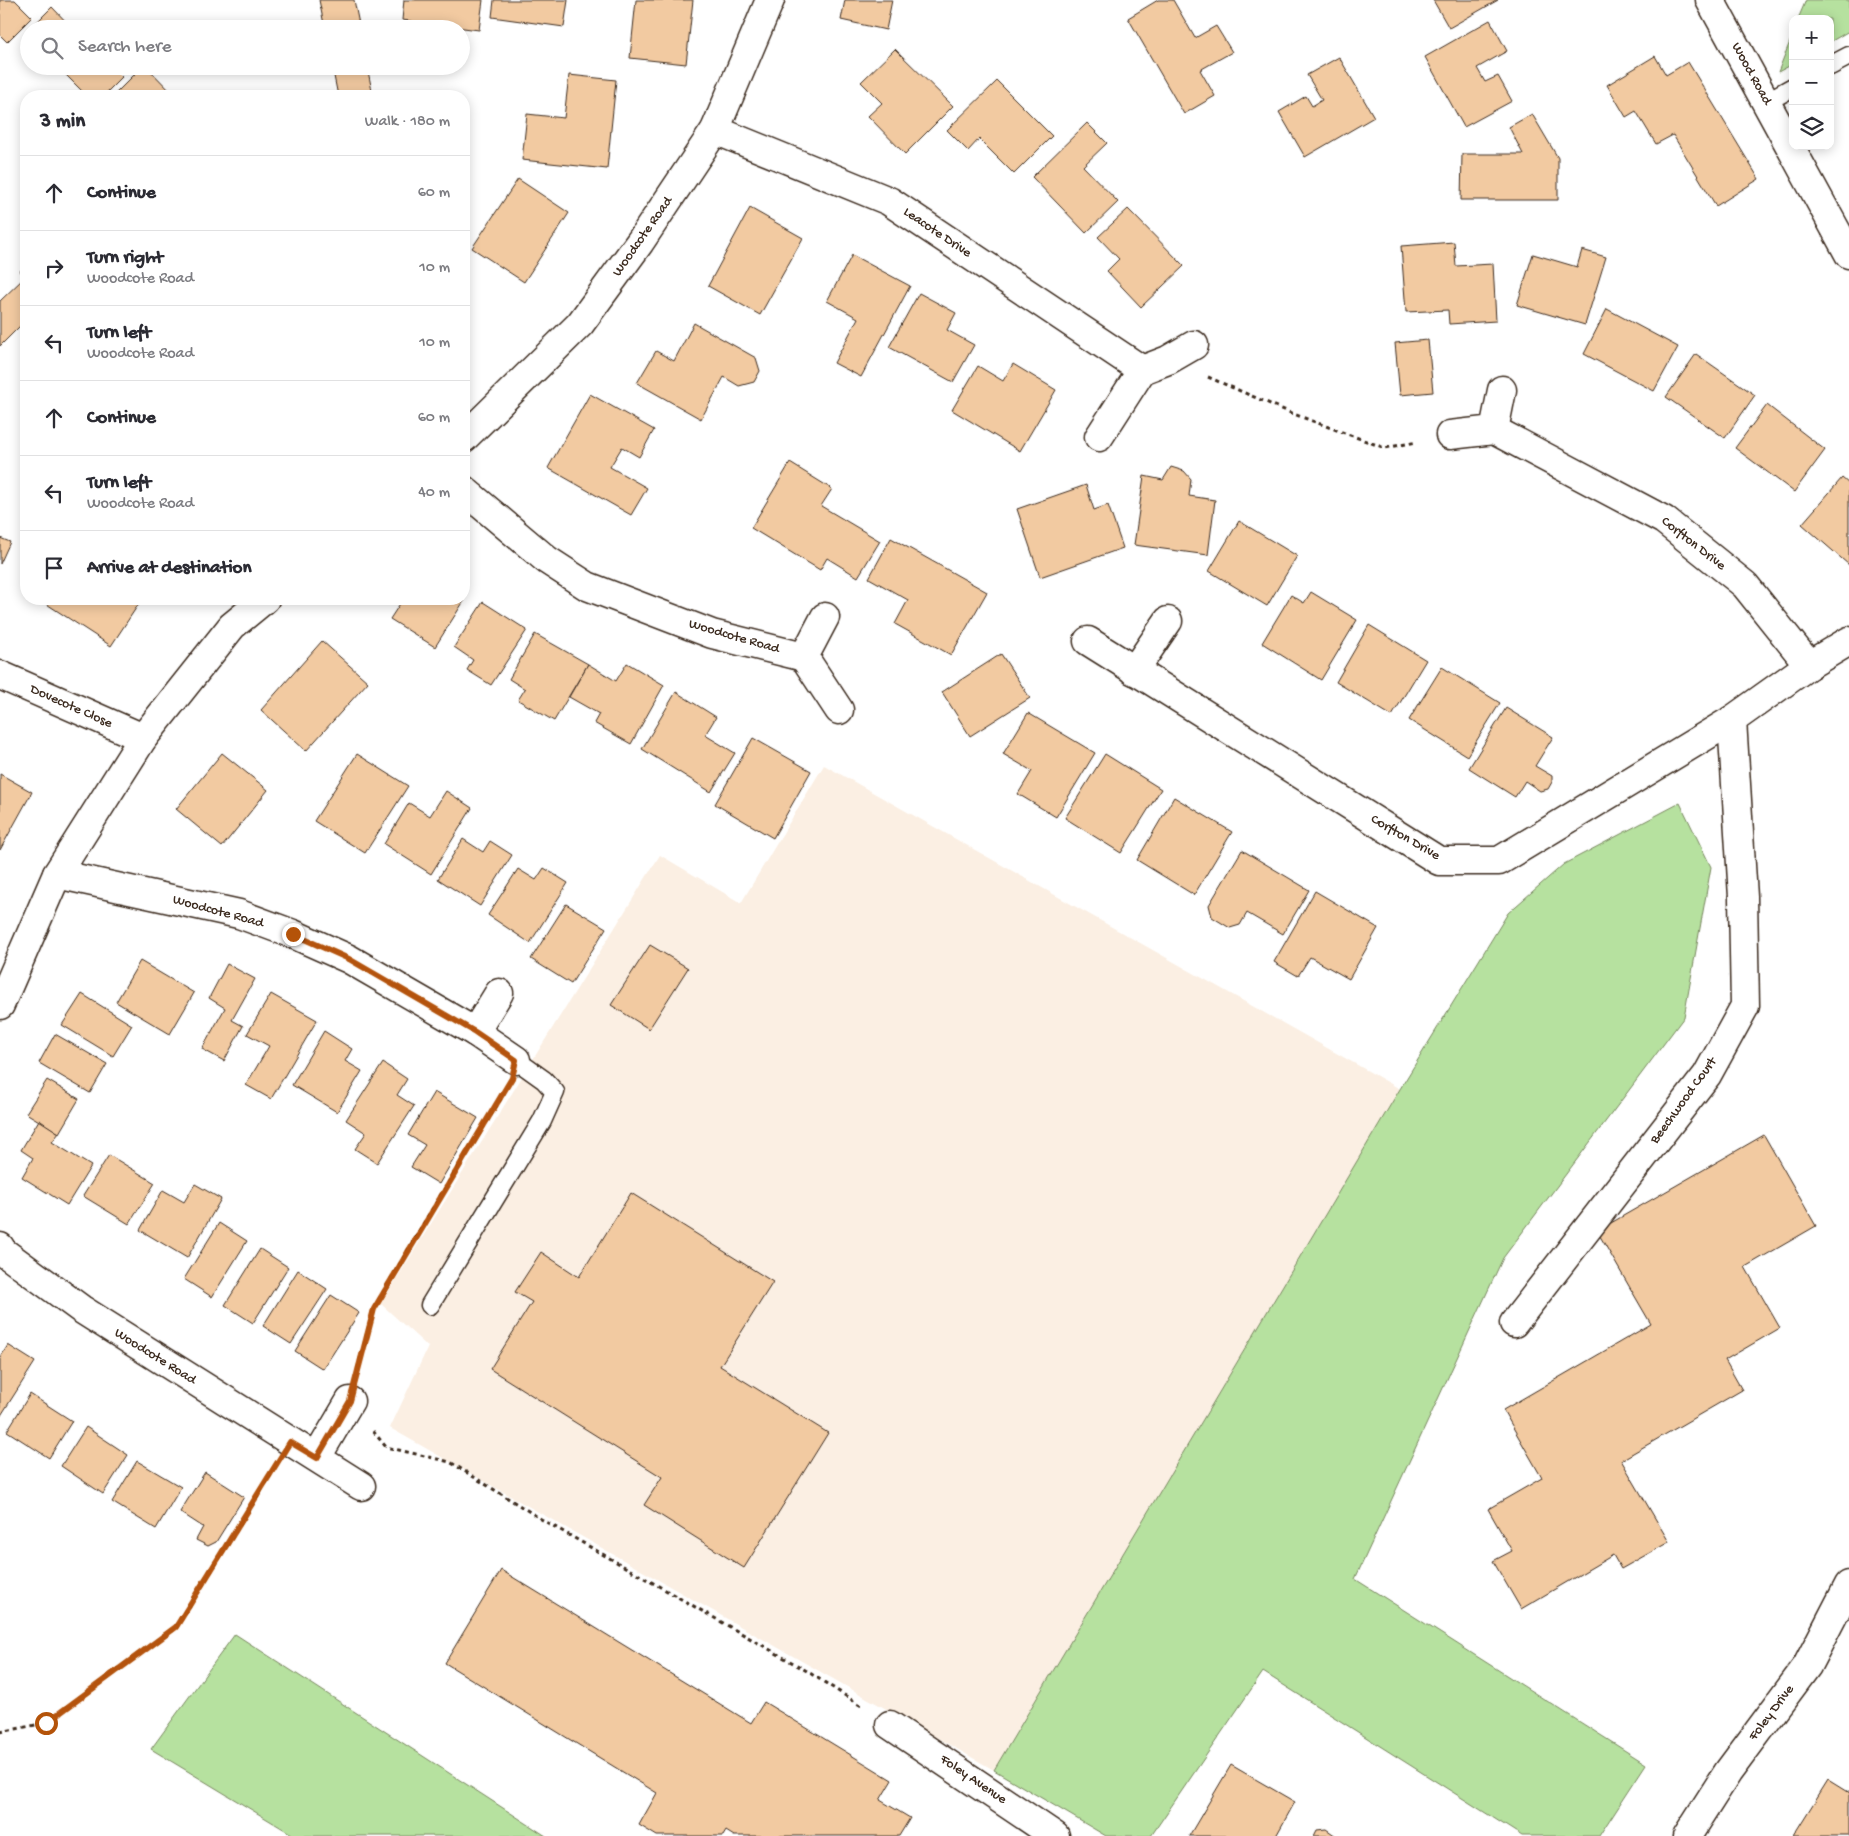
<!DOCTYPE html>
<meta charset="utf-8">
<style>
:root{--surface:#fff;--page:#f7f7f7;--text:#2b2b33;--muted:#7c7c81;--line:#e1e1e2}
body{margin:0;font-family:"Gochi Hand",sans-serif;background:var(--page);color:var(--text)}
.controls{position:absolute;right:15px;top:15px;display:grid;overflow:hidden;border-radius:10px;box-shadow:0 2px 12px #0003}
.controls button{width:45px;height:45px;display:grid;place-items:center;padding:0;border:0;border-bottom:1px solid var(--line);background:var(--surface);color:var(--text);font:25px sans-serif}
.stop{position:absolute;width:15px;height:15px;margin:-11px;border:4px solid #b45309;border-radius:50%;background:#fff}
.stop.end{background:#b45309;border-color:#fff;box-shadow:0 1px 5px #0008}
.list{margin:0;padding:0;list-style:none}
h2{display:flex;justify-content:space-between;align-items:center;height:65px;margin:0;padding:0 20px;font-size:21px}
h2 small{font-size:16px;font-weight:400;color:var(--muted)}
.list li{display:grid;grid-template-columns:32px 1fr auto;gap:15px;align-items:center;box-sizing:border-box;height:75px;padding:0 20px;border-top:1px solid var(--line)}
.list b{display:block;font-size:19px;white-space:nowrap}
.list p{margin:0;font-size:16px;white-space:nowrap;color:var(--muted)}
.list em{font-size:16px;font-style:normal;color:var(--muted)}
.icon{flex:none;width:28px;height:28px;fill:none;stroke:currentColor;stroke-width:2;stroke-linecap:round;stroke-linejoin:round}
.map{position:relative;flex:none;width:1849px;height:1836px;overflow:hidden}
.search{position:absolute;background:var(--surface);box-shadow:0 2px 12px #0003;left:20px;top:20px;width:450px;height:55px;display:flex;align-items:center;gap:12px;box-sizing:border-box;padding:0 18px;border-radius:28px;color:var(--muted);font-size:19px}
.panel{position:absolute;background:var(--surface);box-shadow:0 2px 12px #0003;left:20px;top:90px;width:450px;height:515px;border-radius:20px}
.map>svg:first-child{display:block}
.built{fill:#fbefe3}
.green{fill:#b6e19f;stroke:#78865e}
.building{fill:#f2caa1;stroke:#3b2a1e}
.lines{fill:none;stroke-linecap:round;stroke-linejoin:round}
.lane-casing{stroke:#3b2a1e;stroke-width:21}
.street-casing{stroke:#3b2a1e;stroke-width:31}
.secondary-casing{stroke:#3b2a1e;stroke-width:31}
.path{stroke:#3b2a1e;stroke-width:3;stroke-dasharray:4 4;stroke-linecap:butt}
.lane{stroke:#fff;stroke-width:18}
.street{stroke:#fff;stroke-width:28}
.secondary{stroke:#fff;stroke-width:28}
.route{stroke:#b45309;stroke-width:6}
.labels{text-anchor:middle;dominant-baseline:central;stroke-width:4;stroke-linejoin:round;paint-order:stroke}
.street-label{font-size:14px;fill:#3b2a1e;stroke:#fff}
</style>
<div class="map">
<svg width="1849" height="1836" viewBox="0 0 1849 1836">
<rect width="100%" height="100%" fill="#fff"/>
<filter id="ink" filterUnits="userSpaceOnUse"><feTurbulence type="fractalNoise" baseFrequency=".02" numOctaves="2"/><feDisplacementMap in="SourceGraphic" scale="10" xChannelSelector="R" yChannelSelector="G"/><feConvolveMatrix kernelMatrix="1 2 1 2 8 2 1 2 1" color-interpolation-filters="sRGB"/></filter>
<g filter="url(#ink)">
<polygon class="built" points="824,765 1400,1089 994,1770 390,1428 428,1347 381,1304 660,855 741,903"/>
<g class="green">
<polygon points="1806,0 1849,0 1849,31 1830,42 1830,19 1798,19"/>
<polygon points="1793,34 1793,64 1778,72"/>
<polygon points="1680,803 1711,867 1684,1017 1503,1258 1355,1579 1646,1764 1599,1836 1522,1836 1263,1672 1151,1836 1106,1836 994,1770 1400,1089 1508,913 1564,864"/>
<polygon points="235,1634 546,1836 295,1836 151,1749"/>
</g>
<g class="building">
<polygon points="0,0 15,0 32,17 7,42 0,35"/>
<polygon points="319,0 354,0 360,29 325,29"/>
<polygon points="404,0 483,0 479,30 402,20"/>
<polygon points="494,0 568,0 564,27 492,17"/>
<polygon points="636,0 693,0 686,64 630,58"/>
<polygon points="845,0 892,0 886,30 841,20"/>
<polygon points="1158,0 1173,0 1195,38 1216,26 1232,52 1200,70 1215,96 1184,114 1128,18"/>
<polygon points="1433,0 1498,0 1449,28"/>
<polygon points="52,7 73,29 30,29"/>
<polygon points="1490,20 1507,51 1477,68 1485,82 1498,76 1512,101 1464,127 1425,57"/>
<polygon points="895,49 953,106 905,154 868,116 882,103 861,82"/>
<polygon points="1655,56 1666,75 1688,62 1759,179 1716,206 1673,135 1656,144 1636,111 1626,117 1607,85"/>
<polygon points="1339,57 1374,117 1305,157 1279,112 1306,96 1312,106 1322,100 1307,75"/>
<polygon points="57,66 111,66 122,77 103,96 87,96"/>
<polygon points="143,66 146,66 175,96 119,96 116,93"/>
<polygon points="332,66 367,66 373,96 338,96"/>
<polygon points="569,75 616,80 607,169 522,160 527,114 564,118"/>
<polygon points="997,81 1052,136 1014,174 979,139 968,151 947,130"/>
<polygon points="1532,114 1558,158 1558,200 1461,200 1462,154 1523,154 1509,127"/>
<polygon points="1087,123 1107,143 1083,166 1118,202 1086,233 1032,177"/>
<polygon points="518,179 569,213 524,282 472,248"/>
<polygon points="750,208 803,238 760,315 708,286"/>
<polygon points="1128,209 1184,266 1141,307 1107,271 1119,259 1098,237"/>
<polygon points="1454,242 1456,266 1493,264 1496,321 1449,324 1448,310 1406,312 1401,246"/>
<polygon points="1582,250 1606,257 1585,325 1517,305 1533,254 1577,267"/>
<polygon points="852,255 910,286 861,377 834,363 858,318 827,301"/>
<polygon points="26,265 26,278 20,271"/>
<polygon points="25,277 26,320 0,346 0,301"/>
<polygon points="919,293 956,313 947,330 974,345 953,382 889,347"/>
<polygon points="1607,309 1678,347 1654,391 1584,354"/>
<polygon points="694,323 756,358 760,371 754,382 739,386 724,377 701,419 637,383 656,351 674,361"/>
<polygon points="1428,340 1433,392 1400,395 1395,343"/>
<polygon points="1696,354 1755,395 1725,438 1666,397"/>
<polygon points="1013,364 1056,390 1020,451 952,410 978,366 1003,381"/>
<polygon points="590,394 654,430 639,457 622,447 610,467 647,488 631,515 548,468"/>
<polygon points="1767,405 1825,450 1794,492 1735,448"/>
<polygon points="790,463 832,489 821,506 880,541 858,577 827,558 820,570 751,528"/>
<polygon points="1171,467 1184,471 1191,479 1189,496 1215,500 1208,555 1134,545 1144,476 1163,480"/>
<polygon points="1842,478 1849,484 1849,565 1802,524"/>
<polygon points="1086,485 1094,510 1108,505 1123,548 1040,577 1017,509"/>
<polygon points="1239,521 1297,556 1267,606 1209,571"/>
<polygon points="0,538 10,542 0,564"/>
<polygon points="891,538 987,592 951,655 895,624 908,600 869,578"/>
<polygon points="1311,592 1357,620 1321,680 1262,643 1291,595 1304,603"/>
<polygon points="39,599 142,599 111,646"/>
<polygon points="403,599 461,599 464,601 435,647 390,619"/>
<polygon points="483,602 527,630 491,685 467,670 473,660 454,647"/>
<polygon points="1369,625 1426,660 1392,716 1336,682"/>
<polygon points="535,634 588,664 554,721 518,700 525,689 509,679"/>
<polygon points="322,641 368,682 306,751 261,710"/>
<polygon points="1001,654 1030,698 970,736 942,692"/>
<polygon points="627,663 664,685 631,744 594,723 599,714 569,697 588,664 616,681"/>
<polygon points="1442,667 1500,703 1467,756 1409,720"/>
<polygon points="676,692 716,717 705,735 735,753 711,792 642,749"/>
<polygon points="1506,708 1553,737 1535,766 1552,776 1552,782 1548,789 1540,791 1525,781 1515,797 1469,768"/>
<polygon points="1028,713 1095,753 1056,817 1018,794 1032,771 1003,754"/>
<polygon points="753,738 811,771 773,838 715,804"/>
<polygon points="222,753 268,790 222,847 176,809"/>
<polygon points="357,754 408,786 365,853 314,821"/>
<polygon points="1105,754 1161,789 1121,853 1065,818"/>
<polygon points="0,774 32,792 0,850"/>
<polygon points="446,791 472,808 431,874 384,844 409,803 430,816"/>
<polygon points="1174,797 1232,832 1194,895 1137,860"/>
<polygon points="463,839 483,852 490,841 512,855 480,906 438,879"/>
<polygon points="1242,850 1309,890 1283,934 1247,913 1240,925 1230,928 1212,917 1209,905"/>
<polygon points="544,868 568,883 530,943 488,915 518,869 536,880"/>
<polygon points="1315,891 1378,928 1349,979 1310,957 1298,976 1274,962"/>
<polygon points="566,904 606,928 571,984 531,959"/>
<polygon points="650,945 688,968 649,1029 611,1005"/>
<polygon points="140,961 194,993 170,1034 116,1002"/>
<polygon points="227,964 255,979 232,1020 243,1026 224,1061 202,1049 225,1008 209,998"/>
<polygon points="82,994 132,1025 113,1056 62,1025"/>
<polygon points="271,994 317,1020 271,1099 246,1085 269,1046 247,1034"/>
<polygon points="324,1031 352,1049 345,1061 362,1071 337,1112 292,1085"/>
<polygon points="55,1034 107,1064 90,1093 39,1063"/>
<polygon points="383,1063 407,1079 397,1095 414,1106 377,1163 355,1149 366,1133 346,1120"/>
<polygon points="47,1080 79,1099 59,1133 26,1113"/>
<polygon points="434,1092 478,1118 439,1184 411,1167 425,1145 408,1135"/>
<polygon points="39,1120 59,1133 52,1142 91,1166 67,1205 22,1177 33,1158 21,1150"/>
<polygon points="1764,1135 1816,1226 1745,1267 1780,1328 1725,1360 1742,1390 1621,1460 1669,1542 1621,1569 1613,1555 1521,1609 1493,1561 1512,1551 1488,1509 1542,1478 1503,1410 1651,1324 1597,1231"/>
<polygon points="109,1155 155,1183 129,1224 83,1196"/>
<polygon points="195,1184 221,1199 187,1258 140,1230 163,1190 184,1202"/>
<polygon points="631,1193 773,1282 720,1366 828,1433 744,1568 644,1505 662,1477 490,1369 532,1302 515,1292 541,1252 579,1277"/>
<polygon points="219,1223 247,1241 212,1297 184,1279"/>
<polygon points="260,1249 288,1267 253,1323 225,1305"/>
<polygon points="298,1270 327,1289 291,1344 263,1326"/>
<polygon points="331,1295 359,1313 323,1369 295,1351"/>
<polygon points="8,1345 35,1362 0,1417 0,1358"/>
<polygon points="30,1394 72,1421 49,1458 7,1431"/>
<polygon points="86,1427 128,1455 103,1494 61,1466"/>
<polygon points="137,1461 181,1487 156,1529 112,1502"/>
<polygon points="205,1472 244,1497 216,1542 208,1546 196,1540 203,1527 180,1512"/>
<polygon points="501,1570 751,1723 764,1702 892,1780 880,1800 910,1818 899,1836 734,1836 726,1831 723,1836 657,1836 639,1825 657,1793 445,1663"/>
<polygon points="1231,1765 1295,1802 1276,1836 1189,1836"/>
<polygon points="1828,1780 1849,1793 1849,1836 1793,1836"/>
<polygon points="1326,1829 1336,1836 1314,1836 1317,1830"/>
</g>
<g class="lines">
<defs>
<g id="lane">
<polyline points="1830,66 1849,56"/>
<polyline points="1766,102 1793,87"/>
<polyline points="430,1305 542,1121 555,1092 544,1080 516,1060"/>
</g>
<g id="street">
<polyline points="715,130 889,201 1142,370"/>
<polyline points="1494,430 1664,520 1745,585 1809,665"/>
<polyline points="1450,435 1494,430 1502,390"/>
<polyline points="1099,437 1142,370 1168,360 1194,345"/>
<polyline points="464,438 580,324 640,242 715,130 770,0"/>
<polyline points="464,490 547,560 587,586 712,634 804,657"/>
<polyline points="825,617 804,657 839,710"/>
<polyline points="1088,641 1439,861 1499,861 1732,720 1809,665 1849,641"/>
<polyline points="1134,671 1168,621"/>
<polyline points="0,675 143,738"/>
<polyline points="57,874 239,914 293,934 349,959 475,1032 516,1060"/>
<polyline points="0,1005 57,874 143,738 232,626 265,599"/>
<polyline points="475,1032 499,993"/>
<polyline points="0,1247 2,1251 81,1309 361,1486"/>
<polyline points="1514,1323 1707,1075 1745,1006 1743,897 1732,720"/>
<polyline points="317,1457 350,1401"/>
<polyline points="890,1725 1055,1836"/>
<polyline points="1687,1836 1728,1772 1807,1666 1849,1585"/>
</g>
<polyline id="secondary" points="1710,0 1849,254"/>
</defs>
<use href="#lane" class="lane-casing"/>
<use href="#street" class="street-casing"/>
<use href="#secondary" class="secondary-casing"/>
<g class="path">
<polyline points="1208,377 1291,413 1385,448 1417,442"/>
<polyline points="358,1369 374,1309 427,1218 504,1093"/>
<polyline points="373,1431 386,1447 450,1462 541,1519 802,1668 863,1707"/>
<polyline points="0,1732 46,1723 176,1627 272,1472"/>
</g>
<use href="#lane" class="lane"/>
<use href="#street" class="street"/>
<use href="#secondary" class="secondary"/>
</g>
</g>
<g class="lines" filter="url(#ink)">
<polyline class="route" points="46,1723 176,1627 290,1442 317,1458 350,1401 374,1309 512,1078 516,1060 475,1032 349,959 293,934"/>
</g>
<g class="labels">
<g class="street-label">
<text transform="translate(1751 74) rotate(61)">Wood Road</text>
<text transform="translate(937 233) rotate(34)">Leacote Drive</text>
<text transform="translate(643 237) rotate(-55)">Woodcote Road</text>
<text transform="translate(1693 544) rotate(38)">Corfton Drive</text>
<text transform="translate(734 637) rotate(16)">Woodcote Road</text>
<text transform="translate(71 707) rotate(24)">Dovecote Close</text>
<text transform="translate(1405 838) rotate(30)">Corfton Drive</text>
<text transform="translate(218 912) rotate(15)">Woodcote Road</text>
<text transform="translate(1684 1101) rotate(-54)">Beechwood Court</text>
<text transform="translate(155 1357) rotate(32)">Woodcote Road</text>
<text transform="translate(1772 1713) rotate(-53)">Foley Drive</text>
<text transform="translate(973 1780) rotate(34)">Foley Avenue</text>
</g>
</g>
</svg>
<div class="controls">
<button>+</button>
<button>−</button>
<button><svg class="icon" aria-label="layers" viewBox="0 0 24 24"><path d="M12 4l9 5-9 5-9-5zM3 14l9 5 9-5"/></svg></button>
</div>
<div class="stop" style="left:46px;top:1723px"></div>
<div class="stop end" style="left:293px;top:934px"></div>
<div class="search"><svg class="icon" aria-label="search" viewBox="0 0 24 24"><circle cx="10" cy="10" r="6"/><path d="M15 15l6 6"/></svg>Search here</div>
<section class="panel">
<h2>3 min<small>Walk · 180 m</small></h2>
<ul class="list">
<li><svg class="icon" aria-label="ahead" viewBox="0 0 24 24"><path d="M12 20V5M6 11l6-6 6 6"/></svg><div><b>Continue</b></div><em>60 m</em></li>
<li><svg class="icon" aria-label="right" viewBox="0 0 24 24"><path d="M7 20v-9h11M14 6l5 5-5 5"/></svg><div><b>Turn right</b><p>Woodcote Road</p></div><em>10 m</em></li>
<li><svg class="icon" aria-label="left" viewBox="0 0 24 24"><path d="M17 20v-9H6M10 6l-5 5 5 5"/></svg><div><b>Turn left</b><p>Woodcote Road</p></div><em>10 m</em></li>
<li><svg class="icon" aria-label="ahead" viewBox="0 0 24 24"><path d="M12 20V5M6 11l6-6 6 6"/></svg><div><b>Continue</b></div><em>60 m</em></li>
<li><svg class="icon" aria-label="left" viewBox="0 0 24 24"><path d="M17 20v-9H6M10 6l-5 5 5 5"/></svg><div><b>Turn left</b><p>Woodcote Road</p></div><em>40 m</em></li>
<li><svg class="icon" aria-label="arrive" viewBox="0 0 24 24"><path d="M6 21V4h12l-3 4 3 4H6"/></svg><div><b>Arrive at destination</b></div></li>
</ul>
</section>
</div>
